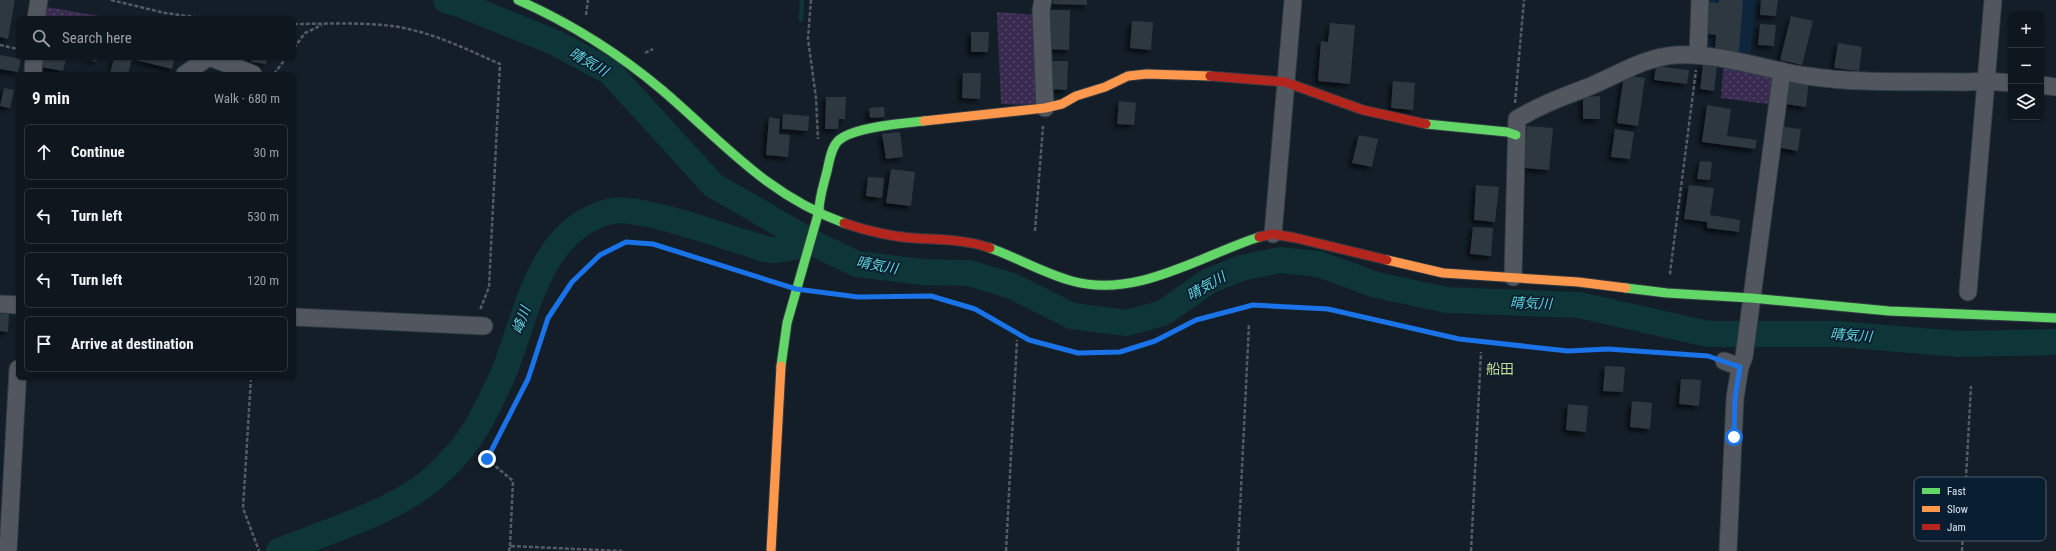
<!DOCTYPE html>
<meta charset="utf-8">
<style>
:root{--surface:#0e161e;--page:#171f27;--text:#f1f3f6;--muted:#9b9fa4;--line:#2e353c}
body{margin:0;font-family:"Roboto Condensed","Noto Sans JP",sans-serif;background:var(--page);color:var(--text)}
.controls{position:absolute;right:12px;top:12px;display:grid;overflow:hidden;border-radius:6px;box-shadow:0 1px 3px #0004}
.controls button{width:36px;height:36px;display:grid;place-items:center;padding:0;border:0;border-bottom:1px solid var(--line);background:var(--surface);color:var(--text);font:20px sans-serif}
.stop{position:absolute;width:12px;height:12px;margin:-9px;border:3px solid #1a73e8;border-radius:50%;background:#fff}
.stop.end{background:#1a73e8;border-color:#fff;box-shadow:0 1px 4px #0008}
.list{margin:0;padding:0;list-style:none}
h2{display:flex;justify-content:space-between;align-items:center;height:52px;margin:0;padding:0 16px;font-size:17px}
h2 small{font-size:13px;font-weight:400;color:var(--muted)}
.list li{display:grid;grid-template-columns:26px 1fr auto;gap:12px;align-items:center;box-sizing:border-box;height:56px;margin:0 8px 8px;padding:0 8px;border:1px solid var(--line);border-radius:6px}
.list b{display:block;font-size:15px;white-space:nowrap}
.list em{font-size:13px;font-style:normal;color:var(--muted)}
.icon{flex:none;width:22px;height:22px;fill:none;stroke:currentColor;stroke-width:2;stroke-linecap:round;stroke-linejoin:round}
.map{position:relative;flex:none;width:2056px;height:551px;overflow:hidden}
.search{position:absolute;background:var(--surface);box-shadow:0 1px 3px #0004;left:16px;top:16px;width:280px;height:44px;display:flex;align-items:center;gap:10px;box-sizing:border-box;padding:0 14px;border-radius:6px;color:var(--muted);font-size:15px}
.panel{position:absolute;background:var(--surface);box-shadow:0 1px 3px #0004;left:16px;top:72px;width:280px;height:308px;border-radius:6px}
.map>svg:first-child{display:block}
.built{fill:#0e253c}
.grass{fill:url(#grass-dots)}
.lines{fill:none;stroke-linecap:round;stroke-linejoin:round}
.stream{stroke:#0e3537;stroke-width:4.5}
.river{stroke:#0e3537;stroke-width:26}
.building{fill:#2d3840;filter:url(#shadow)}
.street-casing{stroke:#313a43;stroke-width:19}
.fast-casing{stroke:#313a43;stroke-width:11}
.slow-casing{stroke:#313a43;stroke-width:11}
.jam-casing{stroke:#313a43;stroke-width:11}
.path{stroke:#555b64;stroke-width:2.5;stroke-dasharray:4 2;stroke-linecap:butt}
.street{stroke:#52565f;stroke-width:17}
.fast{stroke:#63d668;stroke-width:9}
.slow{stroke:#ff974d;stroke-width:9}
.jam{stroke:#b3261e;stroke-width:9}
.route{stroke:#1a73e8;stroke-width:5}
.labels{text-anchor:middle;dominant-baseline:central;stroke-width:3.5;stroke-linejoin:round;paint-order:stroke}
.water-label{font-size:14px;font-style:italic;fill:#60d5d7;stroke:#0a1e31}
.neighbourhood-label{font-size:14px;fill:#ccda8e;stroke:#0a1e31}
.key{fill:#0a1e31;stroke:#485a6c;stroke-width:1}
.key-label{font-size:11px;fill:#dae7f4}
</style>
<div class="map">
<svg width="2056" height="551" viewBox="0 0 2056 551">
<defs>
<pattern id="grass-dots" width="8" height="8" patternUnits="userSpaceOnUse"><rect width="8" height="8" fill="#392c50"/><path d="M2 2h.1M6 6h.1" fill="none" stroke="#554b6a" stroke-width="1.8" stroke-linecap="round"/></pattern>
<filter id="shadow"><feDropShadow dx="-3.5" dy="3.5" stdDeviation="2" flood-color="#0009"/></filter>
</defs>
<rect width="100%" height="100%" fill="#131e28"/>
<polygon class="built" points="1696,0 1756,0 1750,60 1694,48"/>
<g class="grass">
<polygon points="47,7 110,18 43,18"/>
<polygon points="997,12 1037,15 1038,105 1001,104"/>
<polygon points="1724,57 1777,65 1775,105 1721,98"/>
</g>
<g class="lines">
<polyline class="stream" points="801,20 802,0"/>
<g class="river">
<polyline points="446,0 462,5 556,43 610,72 713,185 813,243 857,264 922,272 969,273 1012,286 1072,316 1127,323 1163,313 1209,281 1241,268 1280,260 1319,264 1376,285 1447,300 1579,305 1708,334 1838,334 1959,344 2056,342"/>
<path d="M279 551C324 533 395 511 431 480 440 472 450 462 458 453 477 432 493 397 504 372 527 315 539 227 612 211 639 206 713 233 743 242 751 244 762 249 770 250 784 250 799 245 813 243"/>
</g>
</g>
<g class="building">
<polygon points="0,0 15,0 8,39 0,37"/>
<polygon points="1053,0 1087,0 1087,5 1053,4"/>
<polygon points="1719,0 1743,0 1739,52 1715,50 1716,35 1706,34 1708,2 1719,3"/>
<polygon points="1761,0 1778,0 1776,16 1760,15"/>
<polygon points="1049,10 1070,10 1069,50 1048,49"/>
<polygon points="1791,16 1813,21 1802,65 1780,60"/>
<polygon points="1132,21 1153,22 1151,50 1130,48"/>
<polygon points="1330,23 1355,25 1350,84 1318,81 1321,41 1328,42"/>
<polygon points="1760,24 1776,25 1774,46 1758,45"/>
<polygon points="971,32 989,32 988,52 971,52"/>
<polygon points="1838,43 1862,47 1859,71 1834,68"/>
<polygon points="0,55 21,59 18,72 0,69"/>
<polygon points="41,58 66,58 63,71 40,67"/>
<polygon points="83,58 97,58 97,62"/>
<polygon points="114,58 175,58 172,69 132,59 128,74 110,74"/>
<polygon points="252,58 267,58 266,64 251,62"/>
<polygon points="1050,61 1068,61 1067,90 1049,89"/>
<polygon points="1703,64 1717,66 1714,91 1700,89"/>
<polygon points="1656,66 1689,70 1687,84 1654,80"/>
<polygon points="963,73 981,73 980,99 962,98"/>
<polygon points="1624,75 1645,78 1638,126 1617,123"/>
<polygon points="1789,77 1809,80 1806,107 1785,104"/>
<polygon points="1393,81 1415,83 1413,110 1391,108"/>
<polygon points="4,88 14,90 10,108 0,106"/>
<polygon points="1600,96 1600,119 1583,119 1583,97"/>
<polygon points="826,97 846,97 845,119 839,119 838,129 825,129"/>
<polygon points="1119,101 1136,103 1134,125 1117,124"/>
<polygon points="1707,105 1731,109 1727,136 1757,140 1755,149 1702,142"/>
<polygon points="884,107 885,117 870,118 869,108"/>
<polygon points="783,114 809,116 808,131 782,129"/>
<polygon points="769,117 780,119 779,134 790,135 788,157 766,155"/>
<polygon points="1527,126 1553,128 1549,170 1524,168"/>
<polygon points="1784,127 1801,129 1798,151 1781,148"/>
<polygon points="1615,129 1634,132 1630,159 1611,157"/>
<polygon points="900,132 903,157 886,159 882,134"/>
<polygon points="1359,135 1378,139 1372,167 1352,163"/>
<polygon points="1700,161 1712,162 1710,180 1697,179"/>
<polygon points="891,169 915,172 911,206 886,203"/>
<polygon points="868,177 884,178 882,198 866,196"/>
<polygon points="1476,185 1499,187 1495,222 1474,220"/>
<polygon points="1689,185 1714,188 1710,215 1740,220 1739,232 1707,228 1707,222 1684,219"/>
<polygon points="1473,227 1493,228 1491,256 1470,254"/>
<polygon points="0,314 9,314 8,332 0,331"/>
<polygon points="1605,366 1625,367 1623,392 1603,391"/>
<polygon points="1681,379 1701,380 1699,406 1679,404"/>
<polygon points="1632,401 1652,403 1650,429 1630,427"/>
<polygon points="1568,404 1588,406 1586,432 1566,430"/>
</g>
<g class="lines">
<defs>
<g id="street">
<polyline points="1043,0 1041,10 1045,108"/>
<polyline points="36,18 39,0"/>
<polyline points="1698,55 1700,0"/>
<polyline points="212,58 253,74"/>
<polyline points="33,74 34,58"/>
<polyline points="185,74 207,58"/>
<polyline points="2041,85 2056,87"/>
<polyline points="1273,234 1293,0"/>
<path d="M1513 277 1517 119C1542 104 1565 96 1591 86 1619 74 1645 57 1676 55 1715 52 1767 70 1807 76 1860 84 1914 81 1967 82L1987 81 2011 83"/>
<polyline points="1968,292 1993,0"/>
<polyline points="0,304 18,305"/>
<polyline points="294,317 484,326"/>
<polyline points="1724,361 1740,367"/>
<polyline points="8,551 18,369"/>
<polyline points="1728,551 1735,398 1740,367 1744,357 1782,71"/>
</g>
<g id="fast">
<path d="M518 0C570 23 618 53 662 90 722 141 766 195 844 223"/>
<polyline points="1426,124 1507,132 1516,135"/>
<path d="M990 248C1018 258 1043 273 1072 281 1136 299 1200 256 1259 237"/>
<polyline points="1626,288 1667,293 1751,298 1889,311 2056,318"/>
<path d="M781 366 787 323 819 211C819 199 823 187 826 175 829 165 830 149 838 141 852 127 904 123 924 121"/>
</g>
<g id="slow">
<polyline points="924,121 1045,108 1062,104 1076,96 1105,87 1128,76 1147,74 1210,76"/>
<polyline points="1387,260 1443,273 1578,282 1626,288"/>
<polyline points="771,551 781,366"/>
</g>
<g id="jam">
<polyline points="1210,76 1285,82 1363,110 1426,124"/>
<path d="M844 223C861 229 877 233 895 236 927 241 959 237 990 248"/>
<polyline points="1259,237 1273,234 1296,238 1387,260"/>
</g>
</defs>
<use href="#street" class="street-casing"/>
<use href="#fast" class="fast-casing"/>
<use href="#slow" class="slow-casing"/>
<use href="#jam" class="jam-casing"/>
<g class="path">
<polyline points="111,0 165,13 203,18"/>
<polyline points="811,0 808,39 816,98 818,139"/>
<polyline points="586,15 588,0"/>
<path d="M294 24C326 24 360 22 392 26 430 31 466 49 500 64L489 287 480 310"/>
<polyline points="0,45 18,49"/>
<polyline points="294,48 305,33 322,25"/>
<polyline points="645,53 653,49"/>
<polyline points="274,74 286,58"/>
<polyline points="1515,103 1524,0"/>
<polyline points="1035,231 1043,126"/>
<polyline points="1671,274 1670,273 1696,70"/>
<polyline points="815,291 858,297 931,296 975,309 1029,340 1078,353 1120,352 1155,341 1196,320 1253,305 1328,309 1459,339 1568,351 1608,349 1710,356"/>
<polyline points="251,378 243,508 259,551"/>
<polyline points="510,546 513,481 487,459 528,379 548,318 572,282 600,255 626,242 653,244 781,284"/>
<polyline points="509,551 510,546 622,551"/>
<polyline points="1006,551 1017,340"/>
<polyline points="1238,551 1249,324"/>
<polyline points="1471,551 1481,352"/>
<polyline points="1962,551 1971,386"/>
</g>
<use href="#street" class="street"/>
<use href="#fast" class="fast"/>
<use href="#slow" class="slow"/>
<use href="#jam" class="jam"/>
</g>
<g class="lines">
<polyline class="route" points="487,459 528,379 548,318 572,282 600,255 626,242 653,244 796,289 858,297 931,296 975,309 1029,340 1078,353 1120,352 1155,341 1196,320 1253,305 1328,309 1459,339 1568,351 1608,349 1708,356 1740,367 1735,398 1734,437"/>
</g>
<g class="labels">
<g class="water-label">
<text transform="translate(589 62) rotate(30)">晴気川</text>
<text transform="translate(877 265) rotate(10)">晴気川</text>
<text transform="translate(1206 286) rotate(-30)">晴気川</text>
<text transform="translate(1531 303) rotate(2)">晴気川</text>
<text transform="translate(521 320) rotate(-70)">峰川</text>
<text transform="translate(1851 335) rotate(4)">晴気川</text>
</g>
<g class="neighbourhood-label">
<text x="1500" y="369">船田</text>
</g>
</g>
<rect x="1914" y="477" width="132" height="64" rx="6" class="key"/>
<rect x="1922" y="488" width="18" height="6" fill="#63d668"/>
<rect x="1922" y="506" width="18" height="6" fill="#ff974d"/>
<rect x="1922" y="524" width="18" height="6" fill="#b3261e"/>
<g class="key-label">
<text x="1947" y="495">Fast</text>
<text x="1947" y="513">Slow</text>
<text x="1947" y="531">Jam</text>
</g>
</svg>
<div class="controls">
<button>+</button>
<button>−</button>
<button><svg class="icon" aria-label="layers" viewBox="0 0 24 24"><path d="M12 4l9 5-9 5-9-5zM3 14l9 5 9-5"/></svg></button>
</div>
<div class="stop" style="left:1734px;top:437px"></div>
<div class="stop end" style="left:487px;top:459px"></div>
<div class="search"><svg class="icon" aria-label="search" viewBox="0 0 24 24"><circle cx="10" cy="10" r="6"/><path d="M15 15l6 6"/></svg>Search here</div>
<section class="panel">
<h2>9 min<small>Walk · 680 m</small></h2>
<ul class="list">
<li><svg class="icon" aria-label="ahead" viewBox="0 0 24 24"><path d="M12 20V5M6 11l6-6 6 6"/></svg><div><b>Continue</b></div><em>30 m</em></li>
<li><svg class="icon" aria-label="left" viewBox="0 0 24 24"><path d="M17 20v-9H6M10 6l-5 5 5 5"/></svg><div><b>Turn left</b></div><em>530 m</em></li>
<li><svg class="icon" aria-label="left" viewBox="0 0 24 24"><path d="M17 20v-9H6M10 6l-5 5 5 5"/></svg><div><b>Turn left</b></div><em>120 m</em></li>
<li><svg class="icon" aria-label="arrive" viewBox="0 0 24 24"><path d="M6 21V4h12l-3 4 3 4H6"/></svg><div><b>Arrive at destination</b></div></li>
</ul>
</section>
</div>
